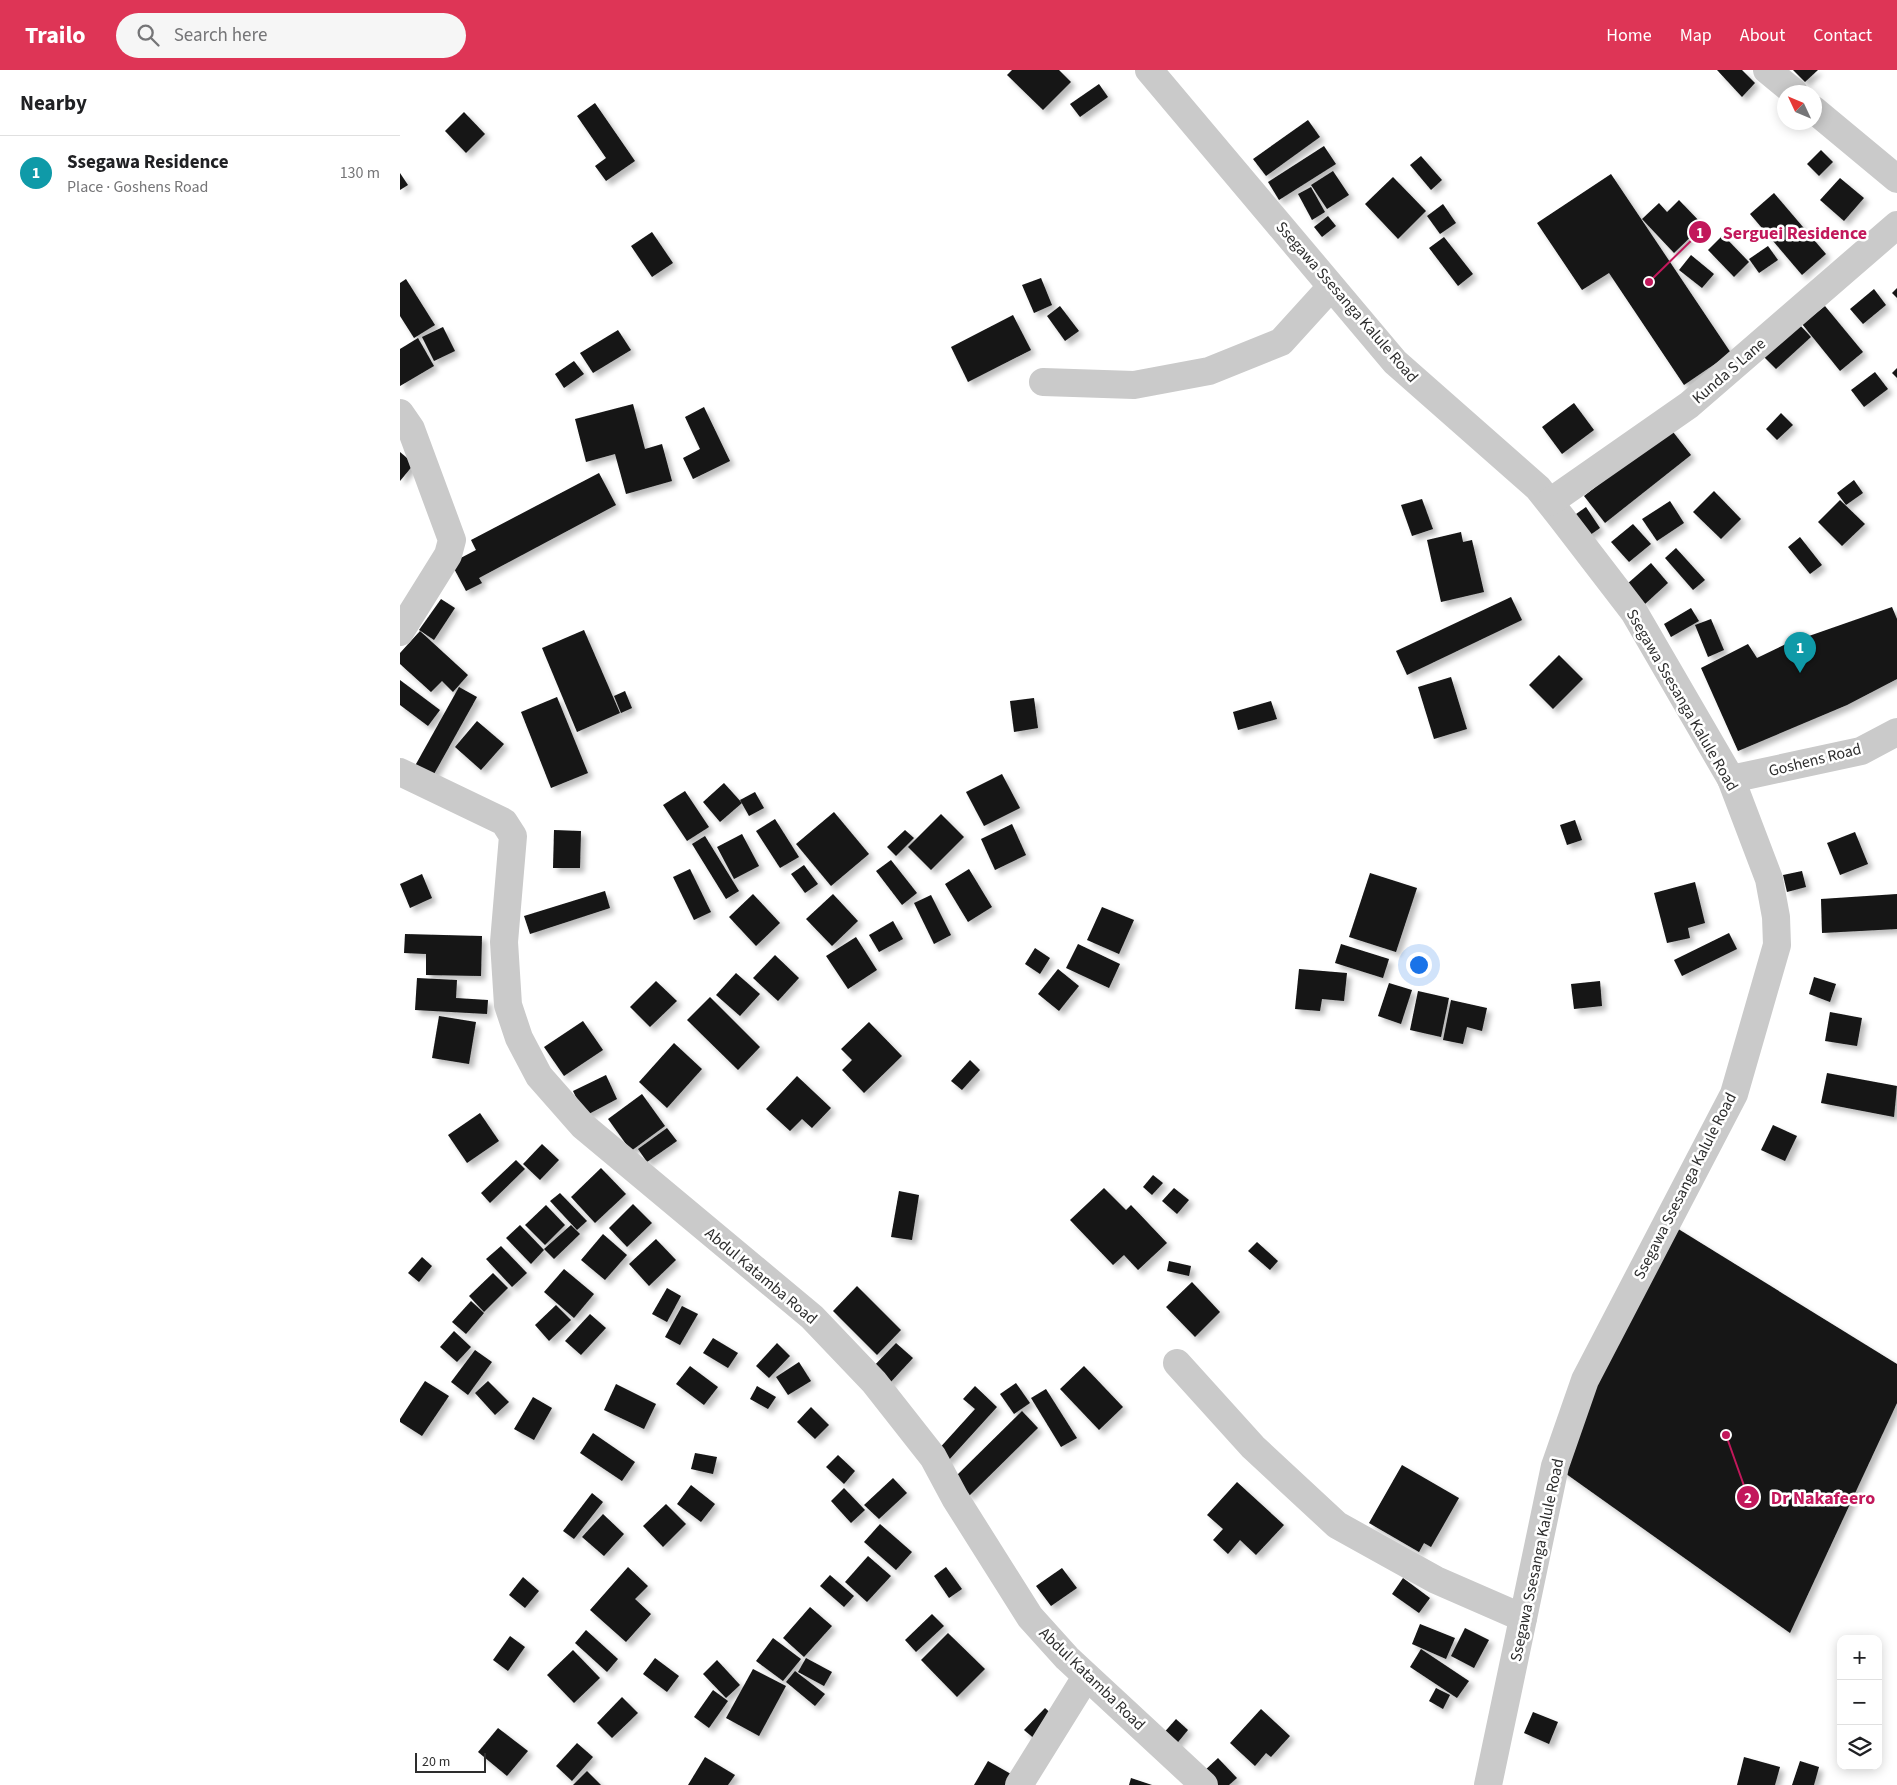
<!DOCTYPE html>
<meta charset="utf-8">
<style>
:root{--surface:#fff;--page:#f6f6f6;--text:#202124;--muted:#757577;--line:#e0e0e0;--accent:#de3556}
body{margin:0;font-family:"Source Sans 3",sans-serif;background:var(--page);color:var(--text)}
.controls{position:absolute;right:15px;bottom:15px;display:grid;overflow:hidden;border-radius:10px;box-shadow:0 2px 12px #0003}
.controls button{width:45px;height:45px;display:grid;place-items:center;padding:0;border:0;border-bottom:1px solid var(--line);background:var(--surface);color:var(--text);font:25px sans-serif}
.compass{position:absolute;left:1377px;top:15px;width:45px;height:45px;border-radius:50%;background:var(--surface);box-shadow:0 2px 12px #0003;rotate:314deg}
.scale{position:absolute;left:15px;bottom:12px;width:71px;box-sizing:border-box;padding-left:5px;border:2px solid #2d2d2d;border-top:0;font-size:14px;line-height:18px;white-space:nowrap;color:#2d2d2d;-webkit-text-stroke:4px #fff;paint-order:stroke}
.you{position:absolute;left:1018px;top:894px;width:18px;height:18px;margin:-12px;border:4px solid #fff;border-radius:50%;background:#1a73e8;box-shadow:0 0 0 8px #1a73e833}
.badge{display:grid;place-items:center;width:32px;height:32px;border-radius:50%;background:var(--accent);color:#fff;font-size:16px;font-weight:700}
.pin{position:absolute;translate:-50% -41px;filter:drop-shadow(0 1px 2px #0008)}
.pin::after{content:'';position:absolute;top:26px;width:18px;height:15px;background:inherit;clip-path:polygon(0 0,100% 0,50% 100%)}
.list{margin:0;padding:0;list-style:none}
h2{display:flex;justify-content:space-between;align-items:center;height:65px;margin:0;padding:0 20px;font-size:21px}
h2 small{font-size:16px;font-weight:400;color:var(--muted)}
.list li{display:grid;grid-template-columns:32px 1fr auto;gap:15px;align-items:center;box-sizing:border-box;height:75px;padding:0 20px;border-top:1px solid var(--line)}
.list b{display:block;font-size:19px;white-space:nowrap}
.list p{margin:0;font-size:16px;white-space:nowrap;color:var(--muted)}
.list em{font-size:16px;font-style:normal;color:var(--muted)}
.icon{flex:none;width:28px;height:28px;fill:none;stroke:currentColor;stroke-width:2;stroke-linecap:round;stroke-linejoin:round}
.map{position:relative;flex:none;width:1497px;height:1715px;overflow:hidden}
header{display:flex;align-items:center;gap:30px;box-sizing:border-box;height:70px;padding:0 25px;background:var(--accent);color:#fff}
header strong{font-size:24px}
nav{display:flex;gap:28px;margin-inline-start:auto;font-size:18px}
.search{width:350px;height:45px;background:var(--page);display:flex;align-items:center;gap:12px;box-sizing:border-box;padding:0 18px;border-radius:28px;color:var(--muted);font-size:19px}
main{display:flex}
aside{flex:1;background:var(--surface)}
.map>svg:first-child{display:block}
.building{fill:#141414;filter:url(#shadow)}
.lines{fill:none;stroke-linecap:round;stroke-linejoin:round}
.minor{stroke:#cacaca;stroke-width:28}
.labels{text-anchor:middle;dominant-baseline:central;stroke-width:5;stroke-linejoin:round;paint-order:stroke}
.street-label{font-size:16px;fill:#2d2d2d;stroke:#fff}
.leader{fill:none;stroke:#c2185b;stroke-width:2}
.callout-dot{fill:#c2185b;stroke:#fff;stroke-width:2}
.mark-label{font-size:15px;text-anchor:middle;font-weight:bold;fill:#fff}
.callout-label{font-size:18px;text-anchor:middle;font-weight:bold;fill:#c2185b;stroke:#fff;stroke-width:5;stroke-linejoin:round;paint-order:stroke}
</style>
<header>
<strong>Trailo</strong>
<div class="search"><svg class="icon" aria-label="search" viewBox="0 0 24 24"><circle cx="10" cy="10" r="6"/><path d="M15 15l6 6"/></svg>Search here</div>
<nav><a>Home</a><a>Map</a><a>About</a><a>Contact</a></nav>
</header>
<main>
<aside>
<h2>Nearby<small></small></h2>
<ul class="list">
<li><span class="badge" style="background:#0f9aa8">1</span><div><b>Ssegawa Residence</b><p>Place · Goshens Road</p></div><em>130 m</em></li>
</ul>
</aside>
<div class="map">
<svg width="1497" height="1715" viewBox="0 0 1497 1715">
<defs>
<filter id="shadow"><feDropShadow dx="4.5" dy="4.5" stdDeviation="2.5" flood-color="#0004"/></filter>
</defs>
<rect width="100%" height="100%" fill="#fff"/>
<g class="building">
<polygon points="612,0 659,0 671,12 643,40 607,5"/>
<polygon points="1317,0 1342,0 1355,13 1342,27"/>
<polygon points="1393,0 1418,0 1405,12"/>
<polygon points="699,14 708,27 680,47 670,34"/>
<polygon points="195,33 235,91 206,111 195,96 206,88 177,46"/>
<polygon points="64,42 85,64 66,83 45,61"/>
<polygon points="908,50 920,67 866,106 853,89"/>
<polygon points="924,76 936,94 879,130 868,112"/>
<polygon points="1421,80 1433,92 1419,106 1407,94"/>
<polygon points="1021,86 1042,110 1031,120 1010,95"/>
<polygon points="933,101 949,125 927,139 911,115"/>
<polygon points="0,103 8,115 0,120"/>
<polygon points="1211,104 1331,283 1284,315 1209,203 1182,220 1137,153"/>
<polygon points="993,107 1026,141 998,169 965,134"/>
<polygon points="1440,108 1464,128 1444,151 1420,130"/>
<polygon points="911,117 925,142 912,150 898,124"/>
<polygon points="1374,123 1426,184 1402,205 1350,144"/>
<polygon points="1279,130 1303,155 1274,183 1242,149 1259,133 1267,142"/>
<polygon points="1043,134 1056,153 1040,164 1027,146"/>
<polygon points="928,146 936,156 922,167 914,157"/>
<polygon points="252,162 273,193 252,207 231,176"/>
<polygon points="1323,165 1349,192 1334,207 1308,180"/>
<polygon points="1044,167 1073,204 1058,216 1029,178"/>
<polygon points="1368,176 1378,190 1359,203 1349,189"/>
<polygon points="1291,185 1314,204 1302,218 1279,200"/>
<polygon points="641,208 652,235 634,243 622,215"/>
<polygon points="6,209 35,255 14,268 0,246 0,213"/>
<polygon points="1497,218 1497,228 1492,223"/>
<polygon points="1474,219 1486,235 1463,254 1450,239"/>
<polygon points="660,236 679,261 665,271 647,246"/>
<polygon points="1425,236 1463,282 1440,301 1402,254"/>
<polygon points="613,245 631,280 568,312 551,277"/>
<polygon points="1399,254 1411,267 1376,299 1363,286"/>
<polygon points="43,257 55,281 34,291 22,267"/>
<polygon points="218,260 231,280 193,303 180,283"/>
<polygon points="18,268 34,296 0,316 0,279"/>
<polygon points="174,291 184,304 164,318 155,304"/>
<polygon points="1497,298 1497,308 1492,303"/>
<polygon points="1475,302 1488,319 1464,337 1451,320"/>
<polygon points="1174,333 1194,360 1162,384 1142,357"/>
<polygon points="233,334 245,379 262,374 272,411 226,424 215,384 186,392 175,349"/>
<polygon points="304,337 330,391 293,409 283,388 300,379 285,347"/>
<polygon points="1381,343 1393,355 1377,370 1366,359"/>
<polygon points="1270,358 1291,385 1205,453 1184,426"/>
<polygon points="0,382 14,394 0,411"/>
<polygon points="199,403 216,435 79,508 82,513 66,521 51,493 76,480 71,470"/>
<polygon points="1454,410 1463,423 1446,435 1437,423"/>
<polygon points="1314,421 1341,449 1321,469 1293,442"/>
<polygon points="1022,429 1033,459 1012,466 1001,435"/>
<polygon points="1440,430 1465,454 1442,476 1418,452"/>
<polygon points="1270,431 1284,453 1257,471 1242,449"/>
<polygon points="1186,437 1200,458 1183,470 1169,449"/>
<polygon points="1233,454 1251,474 1229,492 1211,472"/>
<polygon points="1061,462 1063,472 1072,470 1084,522 1041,532 1027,470"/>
<polygon points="1400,467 1422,495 1410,504 1388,477"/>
<polygon points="1276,478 1305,510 1293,520 1265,488"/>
<polygon points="1251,493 1268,513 1245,534 1227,514"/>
<polygon points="1111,527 1122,550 1007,605 996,581"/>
<polygon points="41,529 55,538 34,570 19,560"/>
<polygon points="1492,537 1497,549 1497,609 1447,635 1338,681 1301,598 1348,574 1357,588 1386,574"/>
<polygon points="1291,538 1299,551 1271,567 1264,554"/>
<polygon points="1311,549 1324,580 1308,587 1295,555"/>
<polygon points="184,560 220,643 177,662 142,578"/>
<polygon points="20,561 68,605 53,622 42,611 31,622 0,594 0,583"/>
<polygon points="1159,585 1183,609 1153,639 1129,615"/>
<polygon points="1051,607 1067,659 1034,669 1018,617"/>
<polygon points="0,610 40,640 28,656 0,635"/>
<polygon points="59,617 77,627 29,713 11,703"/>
<polygon points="225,621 232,638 221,643 214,626"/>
<polygon points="157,627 188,703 151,718 121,642"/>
<polygon points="634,628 638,658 614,662 610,631"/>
<polygon points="871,631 877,649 838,660 833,642"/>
<polygon points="77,651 104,674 81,700 55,677"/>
<polygon points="602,704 620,738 584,756 566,722"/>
<polygon points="324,713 342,733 320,752 303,732"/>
<polygon points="285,721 309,757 287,771 263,735"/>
<polygon points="355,722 364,738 349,746 340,730"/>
<polygon points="434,742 469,784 431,816 396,774"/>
<polygon points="541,744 564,767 531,800 508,777"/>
<polygon points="375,749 399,787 380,798 356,761"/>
<polygon points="1175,750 1182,770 1167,775 1160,755"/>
<polygon points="612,754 626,785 595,800 581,769"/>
<polygon points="154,760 181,761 180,798 153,798"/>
<polygon points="505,760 514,768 496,786 487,777"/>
<polygon points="1455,762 1468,794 1440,805 1427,773"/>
<polygon points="342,764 359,796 334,809 317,777"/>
<polygon points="305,766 339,821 326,829 292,774"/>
<polygon points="491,790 517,823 502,835 476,801"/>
<polygon points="404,795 418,814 405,823 391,804"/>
<polygon points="290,799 311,842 294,850 273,807"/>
<polygon points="569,799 592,837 568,852 545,814"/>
<polygon points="1402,801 1406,817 1387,822 1383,805"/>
<polygon points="970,803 1017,818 996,882 949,867"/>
<polygon points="22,804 32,828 10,838 0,814"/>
<polygon points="1295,812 1305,853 1288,858 1290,868 1267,873 1254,823"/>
<polygon points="205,821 210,838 130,864 124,846"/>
<polygon points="353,824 380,853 356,876 329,847"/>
<polygon points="433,824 458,851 432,876 406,849"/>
<polygon points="1497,824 1497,859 1422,863 1421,829"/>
<polygon points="531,825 551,865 534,874 514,833"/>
<polygon points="702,837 734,850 719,884 687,870"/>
<polygon points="493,851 503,869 479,882 469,865"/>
<polygon points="1329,863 1337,879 1282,906 1274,890"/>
<polygon points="5,864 82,866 81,906 26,905 26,884 4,883"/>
<polygon points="456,867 477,900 448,919 426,886"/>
<polygon points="678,874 720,894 709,918 666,898"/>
<polygon points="941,874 989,889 983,908 935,893"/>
<polygon points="635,878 650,888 640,904 625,894"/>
<polygon points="375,885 399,908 378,931 353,908"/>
<polygon points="658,899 679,916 659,941 638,924"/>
<polygon points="899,899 947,903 944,931 922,929 920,941 895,939"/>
<polygon points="336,903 360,924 340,946 316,925"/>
<polygon points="1414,907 1436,914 1430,932 1409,924"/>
<polygon points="17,908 57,910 56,928 88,930 87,944 15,940"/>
<polygon points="256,911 277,931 250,957 230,937"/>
<polygon points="1200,911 1202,936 1174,939 1171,914"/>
<polygon points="989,913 1012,920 1001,954 978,946"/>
<polygon points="1018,921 1049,928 1041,967 1010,960"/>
<polygon points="310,927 360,977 338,1000 287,950"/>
<polygon points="1051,930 1087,938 1082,961 1067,957 1063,974 1043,970"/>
<polygon points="1430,942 1462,948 1457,976 1425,971"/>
<polygon points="39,946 76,952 69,994 32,988"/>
<polygon points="183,951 203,980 164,1006 144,977"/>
<polygon points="469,952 502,986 464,1023 442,1000 452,990 441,979"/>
<polygon points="274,973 302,999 267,1038 239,1012"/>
<polygon points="570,990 580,1000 562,1020 551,1011"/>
<polygon points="1427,1003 1497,1016 1494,1047 1421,1033"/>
<polygon points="206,1005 217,1029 185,1046 173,1021"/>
<polygon points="397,1006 431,1038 412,1058 402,1049 390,1061 366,1039"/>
<polygon points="242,1024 265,1056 231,1081 208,1049"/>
<polygon points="80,1043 99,1071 67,1093 48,1065"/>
<polygon points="1373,1055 1397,1066 1385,1091 1361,1080"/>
<polygon points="267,1058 277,1071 247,1092 238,1079"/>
<polygon points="142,1074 159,1090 140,1110 123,1094"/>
<polygon points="116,1090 125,1099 90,1133 81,1123"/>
<polygon points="201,1098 226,1124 195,1153 171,1127"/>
<polygon points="753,1105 763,1113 752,1125 743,1117"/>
<polygon points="704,1118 726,1140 731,1135 767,1173 738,1200 724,1185 713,1195 670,1150"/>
<polygon points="774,1118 789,1130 777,1144 762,1131"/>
<polygon points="499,1121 519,1125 512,1170 491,1167"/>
<polygon points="160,1123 187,1151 177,1160 150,1131"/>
<polygon points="233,1134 252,1153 227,1177 209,1158"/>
<polygon points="146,1135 165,1155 145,1175 125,1155"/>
<polygon points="1267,1152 1497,1294 1497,1333 1390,1563 1155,1396"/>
<polygon points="120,1155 144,1180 131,1194 106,1168"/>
<polygon points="171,1155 180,1164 154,1189 144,1179"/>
<polygon points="203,1164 227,1185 205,1210 181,1190"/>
<polygon points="256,1169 276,1190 249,1216 229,1194"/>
<polygon points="857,1172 878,1191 870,1200 848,1181"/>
<polygon points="101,1176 127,1203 112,1217 86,1189"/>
<polygon points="22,1187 32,1196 19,1212 8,1203"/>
<polygon points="769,1191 791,1196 789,1206 767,1201"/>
<polygon points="164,1199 194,1224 174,1248 144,1222"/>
<polygon points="93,1203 108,1218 84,1242 69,1226"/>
<polygon points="792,1212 820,1242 795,1267 766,1237"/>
<polygon points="457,1216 501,1260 477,1285 433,1241"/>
<polygon points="267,1218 281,1226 267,1252 252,1244"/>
<polygon points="71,1231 84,1243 66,1264 52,1252"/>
<polygon points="156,1235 171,1250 149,1271 135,1255"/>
<polygon points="282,1236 298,1244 280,1275 265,1267"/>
<polygon points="190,1244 206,1258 181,1285 165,1271"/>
<polygon points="54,1261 71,1277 57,1292 40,1277"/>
<polygon points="313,1268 338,1283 328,1298 303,1283"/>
<polygon points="377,1273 390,1286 369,1308 356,1296"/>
<polygon points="496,1273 513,1288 488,1315 471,1299"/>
<polygon points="75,1280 92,1292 68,1325 51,1312"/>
<polygon points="399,1292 411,1311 388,1325 376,1307"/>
<polygon points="290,1296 318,1317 304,1335 276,1314"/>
<polygon points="684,1296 723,1337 699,1360 660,1319"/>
<polygon points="25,1311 49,1326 22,1366 0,1352 0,1349"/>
<polygon points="88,1311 109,1332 95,1345 75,1323"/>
<polygon points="616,1313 630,1333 614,1344 600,1324"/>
<polygon points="216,1314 256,1334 244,1359 204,1340"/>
<polygon points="357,1316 376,1327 368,1339 350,1329"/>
<polygon points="575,1316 597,1337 547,1392 536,1382 575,1339 563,1329"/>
<polygon points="646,1319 677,1368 661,1377 631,1328"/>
<polygon points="133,1327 152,1338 134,1370 114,1359"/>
<polygon points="411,1337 429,1355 415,1369 397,1352"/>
<polygon points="622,1341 638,1358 569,1426 553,1409"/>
<polygon points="193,1363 235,1392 222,1411 180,1383"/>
<polygon points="295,1383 317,1387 313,1404 291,1399"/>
<polygon points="438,1385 455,1401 444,1414 426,1397"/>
<polygon points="1002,1395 1059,1428 1031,1477 1024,1473 1019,1482 969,1453"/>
<polygon points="493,1408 507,1423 479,1449 464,1435"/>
<polygon points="837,1412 884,1455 856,1485 840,1470 828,1484 813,1470 823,1459 807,1445"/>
<polygon points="291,1415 315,1434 301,1452 277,1434"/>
<polygon points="444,1418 465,1440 451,1453 431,1431"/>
<polygon points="192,1423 203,1432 174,1469 163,1461"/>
<polygon points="266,1434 286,1454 263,1477 243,1456"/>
<polygon points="203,1444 224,1464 204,1486 182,1467"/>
<polygon points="480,1454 512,1482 496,1500 464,1472"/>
<polygon points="468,1486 491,1506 467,1532 445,1512"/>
<polygon points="228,1497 248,1516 235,1529 251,1544 226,1572 190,1540"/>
<polygon points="546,1497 562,1519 549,1528 534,1506"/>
<polygon points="662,1498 677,1518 651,1536 636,1516"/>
<polygon points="430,1505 454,1526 444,1537 420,1516"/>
<polygon points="123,1507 139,1521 125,1538 109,1525"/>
<polygon points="1003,1508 1030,1528 1019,1543 992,1524"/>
<polygon points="410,1537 432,1556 404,1587 383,1568"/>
<polygon points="532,1544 544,1556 516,1582 505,1570"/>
<polygon points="1020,1554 1055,1568 1046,1589 1012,1574"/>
<polygon points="1065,1558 1089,1570 1074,1598 1051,1586"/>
<polygon points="186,1560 218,1589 207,1602 175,1573"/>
<polygon points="548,1563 585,1599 557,1627 521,1590"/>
<polygon points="110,1566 125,1577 108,1601 93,1590"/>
<polygon points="373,1568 401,1589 383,1611 356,1591"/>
<polygon points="1021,1579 1069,1611 1057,1628 1010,1597"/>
<polygon points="173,1580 200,1608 174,1633 147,1605"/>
<polygon points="255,1588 279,1606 267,1622 243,1604"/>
<polygon points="406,1588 432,1602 424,1616 398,1602"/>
<polygon points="317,1590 340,1615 326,1628 303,1604"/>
<polygon points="353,1599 386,1616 359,1666 326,1648"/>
<polygon points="395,1601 425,1624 415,1636 386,1612"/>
<polygon points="1036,1618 1050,1625 1043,1639 1029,1631"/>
<polygon points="313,1620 328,1631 309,1658 294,1647"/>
<polygon points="222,1627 238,1643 212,1668 197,1653"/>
<polygon points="645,1638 656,1648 636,1670 624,1660"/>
<polygon points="861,1639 890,1666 871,1687 866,1683 855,1696 830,1673"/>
<polygon points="1133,1642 1158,1652 1149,1674 1124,1663"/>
<polygon points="776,1649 788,1660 774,1677 761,1666"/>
<polygon points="98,1658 128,1681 107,1706 78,1682"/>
<polygon points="177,1673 193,1687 172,1711 156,1696"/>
<polygon points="305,1687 335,1705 328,1715 288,1715"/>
<polygon points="1344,1687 1380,1697 1375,1715 1337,1715"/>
<polygon points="818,1688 837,1708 829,1715 815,1715 803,1702"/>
<polygon points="588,1691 618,1708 614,1715 574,1715"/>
<polygon points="1400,1691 1419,1697 1414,1715 1392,1715"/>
<polygon points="187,1701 201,1715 173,1715"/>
<polygon points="731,1708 752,1715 729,1715"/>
</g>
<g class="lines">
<g class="minor">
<polyline points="749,0 995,292 1138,418 1161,447 1234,542 1331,709 1369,809 1376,847 1377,875 1334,1024 1185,1310 1155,1396 1088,1715"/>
<polyline points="1367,0 1394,22"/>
<polyline points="1414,40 1497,109"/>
<polyline points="643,312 734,315 809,301 881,272 931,217"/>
<polyline points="0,343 11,359 52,470 48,485 0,562"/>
<polyline points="1150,432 1289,335 1497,155"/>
<polyline points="0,702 104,752 113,766 104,872 108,935 119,968 139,1006 183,1056 412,1247 474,1312 533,1387 555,1428 630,1547 667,1588 804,1715"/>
<polyline points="1331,709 1461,681 1497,662"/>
<polyline points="777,1293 853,1377 937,1455 1036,1510 1123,1548"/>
<polyline points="619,1715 686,1607"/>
</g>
</g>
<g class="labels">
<g class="street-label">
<text transform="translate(947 232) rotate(49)">Ssegawa Ssesanga Kalule Road</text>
<text transform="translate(1329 301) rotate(-41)">Kunda S Lane</text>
<text transform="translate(1282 630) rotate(60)">Ssegawa Ssesanga Kalule Road</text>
<text transform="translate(1415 690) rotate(-14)">Goshens Road</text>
<text transform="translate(1285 1116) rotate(-63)">Ssegawa Ssesanga Kalule Road</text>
<text transform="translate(361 1206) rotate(40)">Abdul Katamba Road</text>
<text transform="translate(1137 1490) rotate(-78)">Ssegawa Ssesanga Kalule Road</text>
<text transform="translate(692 1609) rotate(44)">Abdul Katamba Road</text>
</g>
</g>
<path class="leader" d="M1249 212L1300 162M1326 1365L1348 1427"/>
<g class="callout-dot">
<circle cx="1249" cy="212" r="5"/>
<circle cx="1326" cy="1365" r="5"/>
<circle cx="1300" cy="162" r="12"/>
<circle cx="1348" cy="1427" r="12"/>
</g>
<g class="mark-label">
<text x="1300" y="168">1</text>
<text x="1348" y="1433">2</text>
</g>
<g class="callout-label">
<text x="1395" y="169">Serguei Residence</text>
<text x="1423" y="1434">Dr Nakafeero</text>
</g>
</svg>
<div class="controls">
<button>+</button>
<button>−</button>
<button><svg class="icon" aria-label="layers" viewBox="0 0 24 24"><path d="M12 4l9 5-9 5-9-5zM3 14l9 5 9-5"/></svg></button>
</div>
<svg class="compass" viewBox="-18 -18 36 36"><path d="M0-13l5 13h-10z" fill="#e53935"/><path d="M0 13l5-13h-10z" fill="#757577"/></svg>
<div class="scale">20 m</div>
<div class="you"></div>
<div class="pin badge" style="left:1400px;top:603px;background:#0f9aa8">1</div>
</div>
</main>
